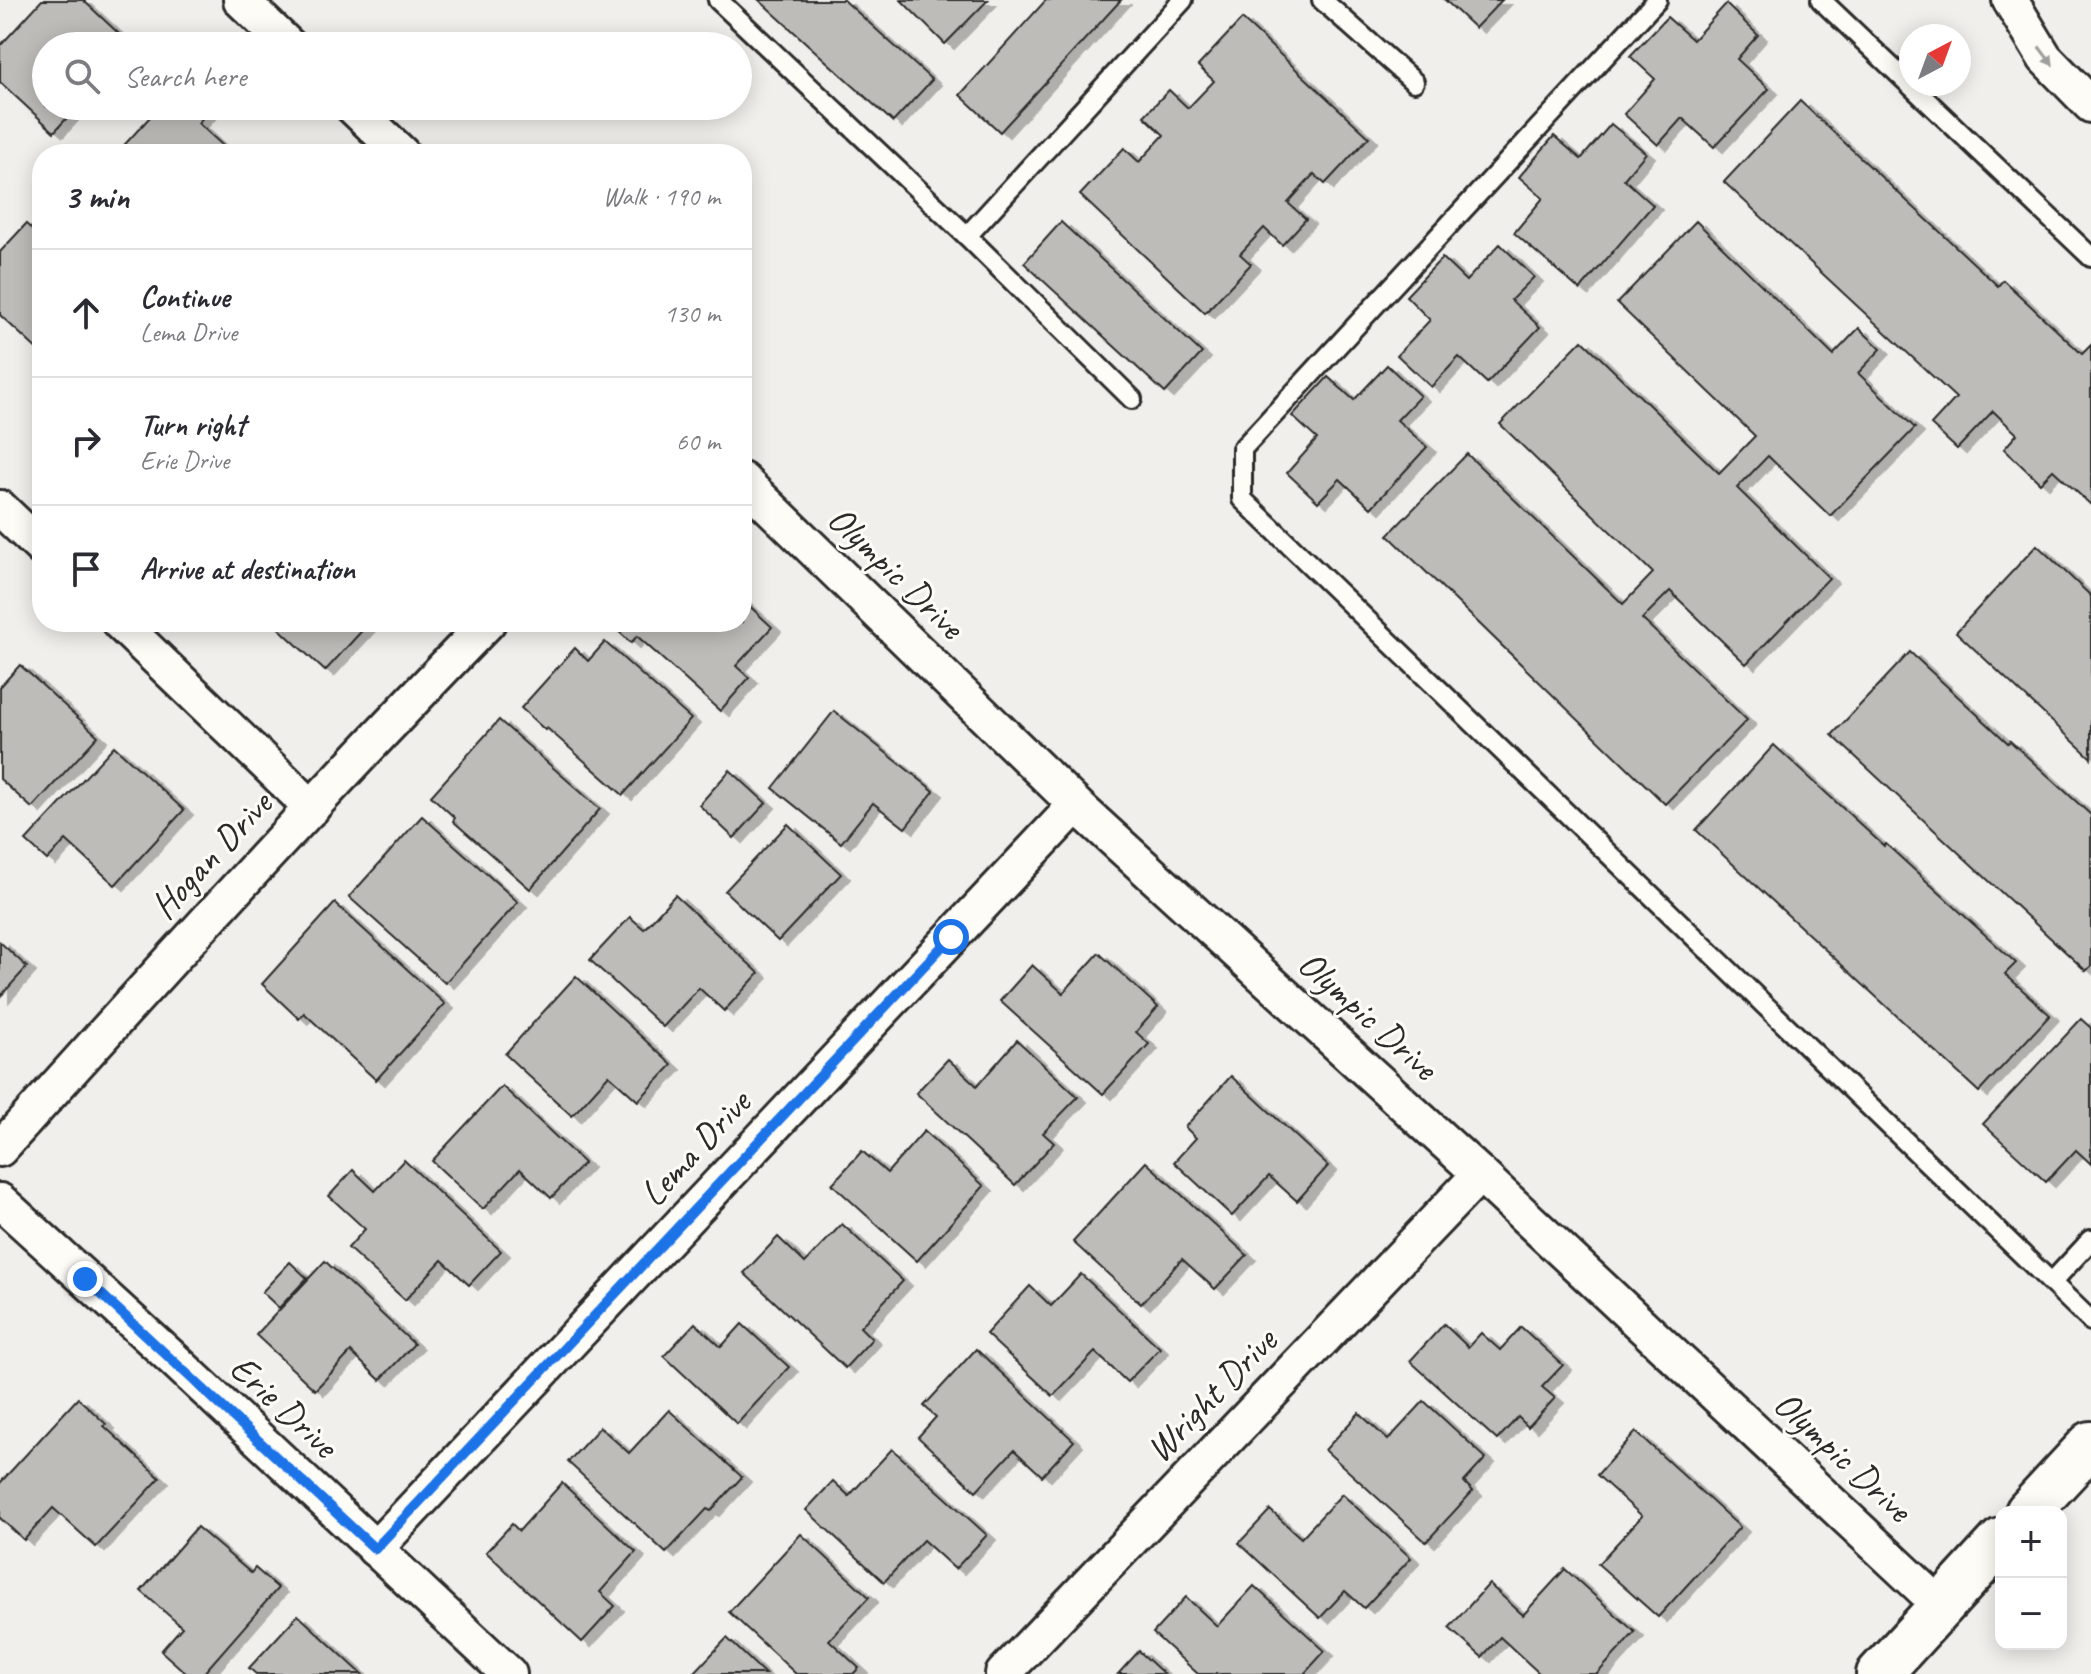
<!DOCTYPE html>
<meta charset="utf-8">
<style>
:root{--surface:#fff;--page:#f2f2f3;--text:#2b2b33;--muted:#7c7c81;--line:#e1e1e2}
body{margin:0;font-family:Caveat,sans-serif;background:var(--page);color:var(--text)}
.controls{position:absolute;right:24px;bottom:24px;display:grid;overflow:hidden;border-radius:16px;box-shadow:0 4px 20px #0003}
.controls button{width:72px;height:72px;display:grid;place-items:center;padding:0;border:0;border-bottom:2px solid var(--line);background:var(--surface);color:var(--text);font:40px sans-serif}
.compass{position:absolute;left:1899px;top:24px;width:72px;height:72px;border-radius:50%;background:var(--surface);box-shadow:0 4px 20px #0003;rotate:41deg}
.stop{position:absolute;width:24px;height:24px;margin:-18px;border:6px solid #1a73e8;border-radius:50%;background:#fff}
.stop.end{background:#1a73e8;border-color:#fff;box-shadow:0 2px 8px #0008}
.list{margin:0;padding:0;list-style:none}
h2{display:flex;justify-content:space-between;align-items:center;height:104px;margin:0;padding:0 32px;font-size:34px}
h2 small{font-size:26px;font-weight:400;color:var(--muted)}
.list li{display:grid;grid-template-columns:52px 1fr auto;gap:24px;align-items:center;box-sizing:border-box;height:128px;padding:0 32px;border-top:2px solid var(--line)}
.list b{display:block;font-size:30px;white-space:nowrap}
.list p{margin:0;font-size:26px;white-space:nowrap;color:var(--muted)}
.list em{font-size:26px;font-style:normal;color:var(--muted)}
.icon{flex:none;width:44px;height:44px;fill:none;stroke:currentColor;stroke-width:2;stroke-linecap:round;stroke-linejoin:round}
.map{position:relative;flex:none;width:2091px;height:1674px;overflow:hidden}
.search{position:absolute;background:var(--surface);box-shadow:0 4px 20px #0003;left:32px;top:32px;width:720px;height:88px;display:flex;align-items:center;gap:20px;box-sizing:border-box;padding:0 28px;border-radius:44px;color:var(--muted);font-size:30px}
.panel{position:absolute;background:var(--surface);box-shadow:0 4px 20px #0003;left:32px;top:144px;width:720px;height:488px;border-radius:32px}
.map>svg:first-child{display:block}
.building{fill:#bdbcb8;stroke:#2b2b2b;stroke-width:2;filter:url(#shadow)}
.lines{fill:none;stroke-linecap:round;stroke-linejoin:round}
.lane-casing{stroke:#2b2b2b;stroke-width:24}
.street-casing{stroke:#2b2b2b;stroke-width:40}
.secondary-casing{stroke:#2b2b2b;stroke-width:50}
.lane{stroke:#fdfcf7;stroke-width:18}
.street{stroke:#fdfcf7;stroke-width:34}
.secondary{stroke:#fdfcf7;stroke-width:44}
.oneway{fill:#9e9e9b}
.route{stroke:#1a73e8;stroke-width:10}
.labels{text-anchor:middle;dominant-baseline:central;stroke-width:6;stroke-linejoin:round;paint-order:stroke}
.street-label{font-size:38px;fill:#2b2b2b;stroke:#fdfcf7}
</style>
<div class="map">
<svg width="2091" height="1674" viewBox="0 0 2091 1674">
<defs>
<filter id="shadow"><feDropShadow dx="9" dy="5" stdDeviation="0" flood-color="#0004"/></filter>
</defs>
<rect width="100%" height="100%" fill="#f0efeb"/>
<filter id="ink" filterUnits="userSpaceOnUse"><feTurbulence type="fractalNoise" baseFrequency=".0125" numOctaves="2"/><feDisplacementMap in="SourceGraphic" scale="16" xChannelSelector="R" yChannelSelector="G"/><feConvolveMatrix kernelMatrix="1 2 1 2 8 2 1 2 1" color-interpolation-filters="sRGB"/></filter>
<g filter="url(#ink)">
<g class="building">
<polygon points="42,0 83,0 132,46 46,46 46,106 78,106 54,132 0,82 0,46"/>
<polygon points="759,0 844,0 932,80 893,122"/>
<polygon points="901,0 988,0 945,44"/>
<polygon points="1046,0 1121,0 1000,132 960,95"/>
<polygon points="1445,0 1502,0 1475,28"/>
<polygon points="1726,4 1758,35 1737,59 1769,89 1714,147 1682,118 1658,145 1624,114 1655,79 1630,56 1667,17 1693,40"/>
<polygon points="1242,19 1369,137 1325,184 1314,174 1288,203 1306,219 1282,245 1264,228 1240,254 1251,264 1205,313 1080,195 1124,148 1139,162 1164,135 1144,116 1169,90 1188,108 1214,81 1198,66"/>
<polygon points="1800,101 1998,286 2003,280 2082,354 2091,345 2091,505 2053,470 2040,483 2004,449 2017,434 1993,411 1957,449 1931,425 1956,398 1724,182"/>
<polygon points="160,106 200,106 207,113 198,123 232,154 116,154"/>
<polygon points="1611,124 1646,153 1624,179 1653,205 1580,290 1514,233 1543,198 1519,177 1554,136 1581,159"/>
<polygon points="1696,221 1833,355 1859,328 1881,349 1858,373 1915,428 1830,516 1768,456 1737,488 1829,578 1746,664 1670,591 1642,619 1747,720 1665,804 1388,535 1467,454 1623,604 1653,573 1500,424 1582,340 1719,473 1755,436 1617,303"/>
<polygon points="1061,222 1202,353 1165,393 1024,263"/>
<polygon points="26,224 42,238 42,354 0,315 0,252"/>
<polygon points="1500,244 1534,277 1511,300 1540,327 1487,383 1459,357 1431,387 1397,355 1430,320 1406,296 1442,258 1466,281"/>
<polygon points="1387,365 1420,396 1397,420 1427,447 1371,508 1340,479 1318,502 1287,473 1317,439 1292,416 1328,377 1354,400"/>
<polygon points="2037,545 2091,596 2091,758 1956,632"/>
<polygon points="742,599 772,627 736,666 749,678 720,711 637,636 631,643 612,625 616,622 742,622"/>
<polygon points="272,622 370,622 325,671"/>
<polygon points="605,642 691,719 623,795 547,728 545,730 521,708 575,648 588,661"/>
<polygon points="1910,652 2008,743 2010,741 2091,815 2091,966 2086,971 1832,735"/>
<polygon points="20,665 98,736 32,808 0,779 0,687"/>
<polygon points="834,711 934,791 905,828 873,803 841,843 773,788"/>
<polygon points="499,720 600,809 530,889 453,821 455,818 431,796"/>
<polygon points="1774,745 1884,846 1886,844 2016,963 2005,974 2050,1015 1979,1092 1696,830"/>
<polygon points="114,746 184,810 115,885 66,840 47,860 26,841"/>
<polygon points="730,770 766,803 734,838 699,805"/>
<polygon points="422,816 518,902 445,983 349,897"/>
<polygon points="788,824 841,874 778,941 725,891"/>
<polygon points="675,895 759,973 724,1011 699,988 663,1027 590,960 630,917 644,929"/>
<polygon points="335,903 445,1004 376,1080 304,1013 299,1019 262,984"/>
<polygon points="0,942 27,967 0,997"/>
<polygon points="1099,953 1158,1007 1136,1032 1149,1044 1103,1094 1000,1001 1032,965 1063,993"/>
<polygon points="576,976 672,1065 638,1101 609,1075 572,1116 505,1054"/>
<polygon points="2081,1019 2091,1028 2091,1164 2076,1150 2046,1182 1983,1124"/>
<polygon points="1017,1040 1078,1097 1043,1133 1054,1143 1015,1185 916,1093 948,1059 977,1086"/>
<polygon points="1231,1076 1328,1166 1297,1201 1269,1176 1232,1216 1174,1162 1196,1138 1185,1127"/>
<polygon points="502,1086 584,1163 551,1198 520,1169 483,1209 432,1161"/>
<polygon points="924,1131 984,1186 917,1261 832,1184 862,1151 887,1173"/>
<polygon points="404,1160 501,1251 469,1285 442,1260 405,1300 348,1248 365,1229 329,1196 353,1170 375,1191"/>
<polygon points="1146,1162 1247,1255 1215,1289 1182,1259 1141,1304 1073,1242"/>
<polygon points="842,1224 903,1281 860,1327 872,1339 845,1368 744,1273 778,1237 805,1263"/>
<polygon points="325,1261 414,1344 380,1380 351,1352 315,1390 256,1335"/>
<polygon points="290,1262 307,1278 279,1308 262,1292"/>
<polygon points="1081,1274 1160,1348 1127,1382 1095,1352 1053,1396 986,1334 1030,1286 1051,1306"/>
<polygon points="695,1323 721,1347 742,1324 789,1367 737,1424 664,1356"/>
<polygon points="1444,1324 1468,1347 1481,1333 1500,1350 1521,1327 1563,1365 1542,1387 1555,1398 1528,1427 1518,1417 1497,1440 1410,1361"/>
<polygon points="976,1349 1074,1441 1042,1476 1014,1450 976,1491 918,1437 936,1417 924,1406"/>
<polygon points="78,1398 106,1424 104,1426 160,1478 96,1547 53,1508 24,1540 0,1518 0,1483"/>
<polygon points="1424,1401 1486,1458 1464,1482 1473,1491 1426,1542 1325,1450 1359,1413 1388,1440"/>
<polygon points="669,1410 742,1477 711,1511 707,1509 666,1553 568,1462 600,1427 629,1453"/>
<polygon points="1636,1432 1740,1527 1658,1617 1598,1564 1642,1516 1597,1475"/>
<polygon points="892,1449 987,1535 955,1569 923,1540 884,1582 806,1510 833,1481 849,1496"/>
<polygon points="562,1483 636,1552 600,1592 615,1606 582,1642 486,1552 512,1524 519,1531"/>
<polygon points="1342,1494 1411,1558 1364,1608 1345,1591 1320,1618 1239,1543 1270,1510 1301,1538"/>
<polygon points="197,1527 251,1573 255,1568 278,1588 203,1674 187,1674 161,1651 182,1627 141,1591"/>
<polygon points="801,1534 869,1597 829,1640 859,1668 853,1674 796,1674 729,1612"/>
<polygon points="1565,1569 1635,1632 1597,1674 1540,1674 1500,1637 1482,1657 1449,1628 1489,1584 1523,1615"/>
<polygon points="1254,1586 1325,1651 1304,1674 1198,1674 1153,1633 1186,1597 1217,1626"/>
<polygon points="298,1615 362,1674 256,1674 249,1668"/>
<polygon points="727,1638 765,1674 693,1674"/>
<polygon points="1139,1651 1164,1674 1118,1674"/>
</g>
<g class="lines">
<defs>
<g id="lane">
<polyline points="718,0 967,236 1132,399"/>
<polyline points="1322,0 1414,82"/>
<polyline points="1657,0 1242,449 1242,499 2091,1321"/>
<polyline points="1821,0 2091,257"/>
<polyline points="967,236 1183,0"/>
<polyline points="2052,1282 2091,1240"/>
</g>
<g id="street">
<polyline points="241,0 289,46"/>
<polyline points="2010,0 2045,58 2091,105"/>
<polyline points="352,106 402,154"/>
<polyline points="742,480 1076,805 1480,1174 1941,1606"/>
<polyline points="0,508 42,548"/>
<polyline points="119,622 312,808"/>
<path d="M0 1149C160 971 321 794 488 622"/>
<polyline points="0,1201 171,1357 509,1674"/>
<polyline points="375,1549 1076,805"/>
<polyline points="1003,1674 1480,1174"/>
</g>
<g id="secondary">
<polyline points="2028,1512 2091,1444"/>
<polyline points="1879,1674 2001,1541"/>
</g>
</defs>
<use href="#lane" class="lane-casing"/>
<use href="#street" class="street-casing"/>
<use href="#secondary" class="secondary-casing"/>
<use href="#lane" class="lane"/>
<use href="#street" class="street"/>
<use href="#secondary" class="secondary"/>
</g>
<defs><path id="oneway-solid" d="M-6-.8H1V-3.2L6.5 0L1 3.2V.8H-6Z" transform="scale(2)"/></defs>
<use class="oneway" href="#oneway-solid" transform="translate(2046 56) rotate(53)"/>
</g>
<g class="lines" filter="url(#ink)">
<polyline class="route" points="85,1279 375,1549 951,937"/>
</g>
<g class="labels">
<g class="street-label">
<text transform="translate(896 572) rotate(44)">Olympic Drive</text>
<text transform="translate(211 855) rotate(-47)">Hogan Drive</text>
<text transform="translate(1368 1015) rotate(42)">Olympic Drive</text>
<text transform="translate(695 1148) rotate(-47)">Lema Drive</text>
<text transform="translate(1211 1395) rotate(-46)">Wright Drive</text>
<text transform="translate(284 1406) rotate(43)">Erie Drive</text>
<text transform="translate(1843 1456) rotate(43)">Olympic Drive</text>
</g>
</g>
</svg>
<div class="controls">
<button>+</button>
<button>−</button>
</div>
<svg class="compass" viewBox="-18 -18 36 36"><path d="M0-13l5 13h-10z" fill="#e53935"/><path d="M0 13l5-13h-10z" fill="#7c7c81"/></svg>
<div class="stop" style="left:951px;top:937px"></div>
<div class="stop end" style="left:85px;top:1279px"></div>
<div class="search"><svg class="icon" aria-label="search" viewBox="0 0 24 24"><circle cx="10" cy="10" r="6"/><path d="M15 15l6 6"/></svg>Search here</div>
<section class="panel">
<h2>3 min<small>Walk · 190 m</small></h2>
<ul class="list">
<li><svg class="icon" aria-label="ahead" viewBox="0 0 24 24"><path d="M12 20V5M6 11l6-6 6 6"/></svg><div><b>Continue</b><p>Lema Drive</p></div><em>130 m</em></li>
<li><svg class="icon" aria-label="right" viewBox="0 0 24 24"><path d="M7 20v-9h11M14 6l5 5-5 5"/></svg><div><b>Turn right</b><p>Erie Drive</p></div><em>60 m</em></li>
<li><svg class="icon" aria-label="arrive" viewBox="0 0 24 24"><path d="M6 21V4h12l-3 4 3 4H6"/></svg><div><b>Arrive at destination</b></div></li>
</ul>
</section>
</div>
